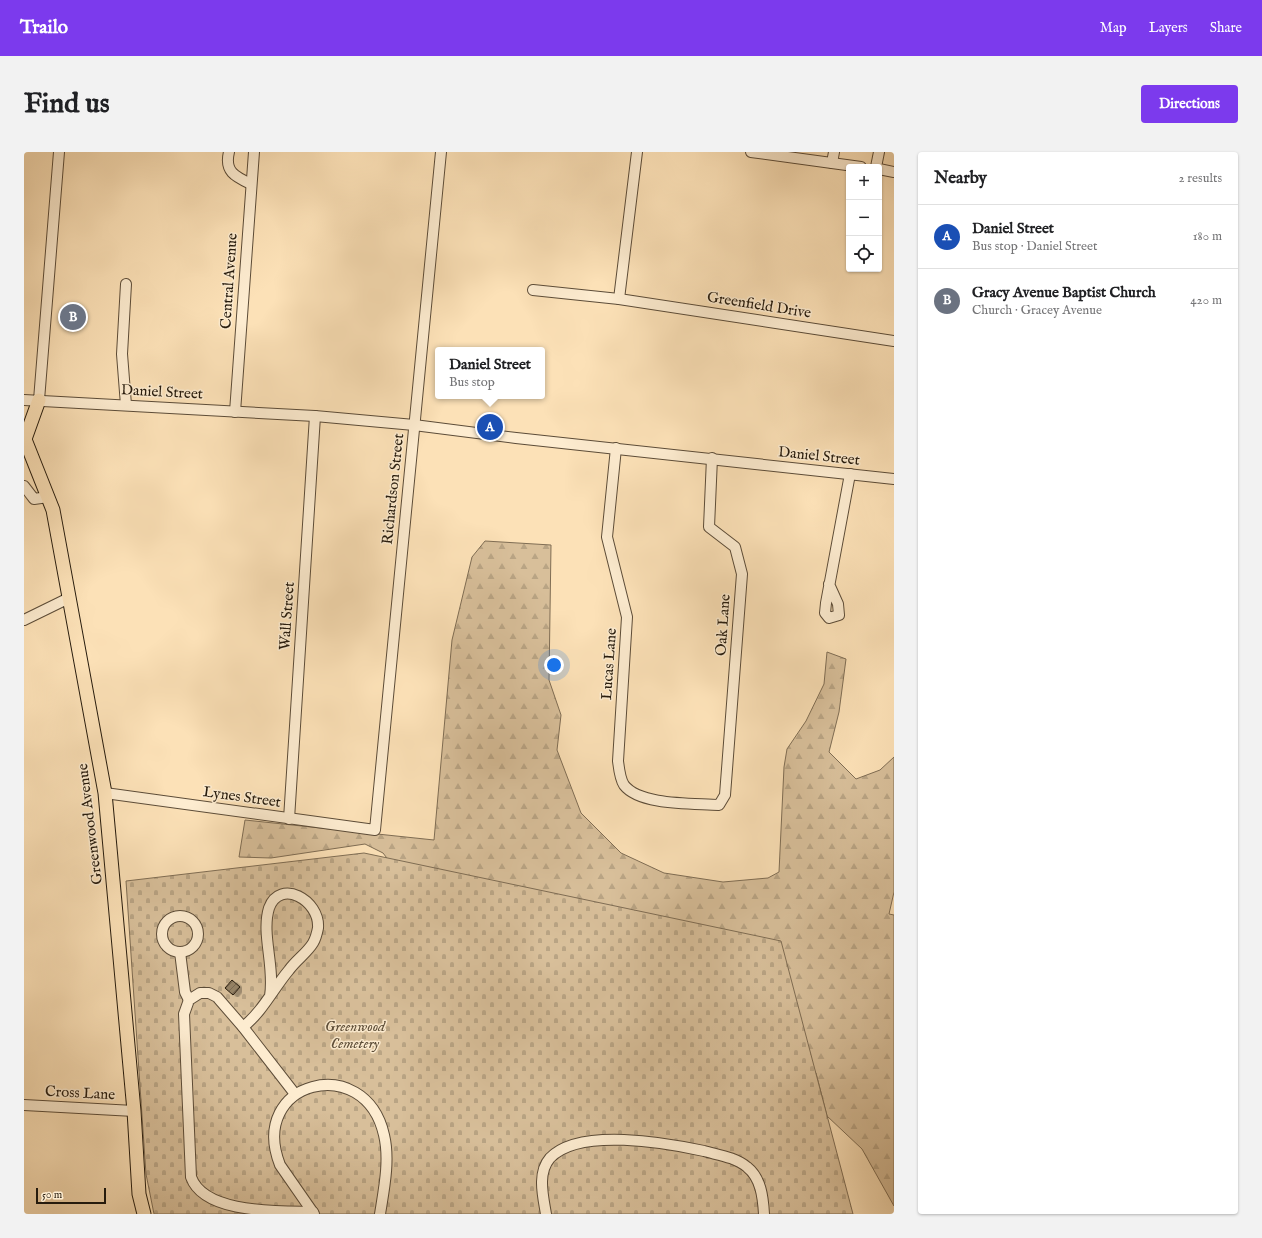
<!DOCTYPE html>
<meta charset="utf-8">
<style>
:root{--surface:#fff;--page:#f2f2f2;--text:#202124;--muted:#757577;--line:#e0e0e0;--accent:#7c3aed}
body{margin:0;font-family:"IM FELL English",serif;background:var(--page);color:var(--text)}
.controls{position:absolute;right:12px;top:12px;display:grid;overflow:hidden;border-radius:4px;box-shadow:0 1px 3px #0004}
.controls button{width:36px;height:36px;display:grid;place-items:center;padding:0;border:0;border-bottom:1px solid var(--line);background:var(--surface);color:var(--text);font:20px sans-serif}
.scale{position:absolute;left:12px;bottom:10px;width:70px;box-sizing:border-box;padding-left:4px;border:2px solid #261b0d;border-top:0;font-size:11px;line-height:14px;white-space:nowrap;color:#261b0d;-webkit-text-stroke:3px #fdecd0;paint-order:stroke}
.you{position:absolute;left:530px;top:513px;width:14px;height:14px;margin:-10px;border:3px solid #fff;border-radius:50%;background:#1a73e8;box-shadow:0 0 0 6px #1a73e833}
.badge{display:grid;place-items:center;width:26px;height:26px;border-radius:50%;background:var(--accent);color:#fff;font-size:13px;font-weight:700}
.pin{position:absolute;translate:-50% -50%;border:2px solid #fff;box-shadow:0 1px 4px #0006}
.popup{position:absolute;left:411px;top:195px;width:110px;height:52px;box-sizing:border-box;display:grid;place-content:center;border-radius:4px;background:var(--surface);filter:drop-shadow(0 1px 3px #0005);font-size:13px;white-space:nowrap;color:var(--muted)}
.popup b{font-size:15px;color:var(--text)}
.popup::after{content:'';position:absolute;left:50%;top:100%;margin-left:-8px;border:8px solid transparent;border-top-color:var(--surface)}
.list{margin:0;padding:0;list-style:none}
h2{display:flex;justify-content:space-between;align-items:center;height:52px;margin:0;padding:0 16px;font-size:17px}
h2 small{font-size:13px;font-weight:400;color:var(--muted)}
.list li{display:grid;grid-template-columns:26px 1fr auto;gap:12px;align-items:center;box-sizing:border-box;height:64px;padding:0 16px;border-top:1px solid var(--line)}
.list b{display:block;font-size:15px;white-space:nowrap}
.list p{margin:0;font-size:13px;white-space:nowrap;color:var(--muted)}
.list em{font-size:13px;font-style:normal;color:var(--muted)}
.icon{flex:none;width:22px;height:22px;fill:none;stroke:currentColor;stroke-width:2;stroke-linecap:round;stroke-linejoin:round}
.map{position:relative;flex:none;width:870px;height:1062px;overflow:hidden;border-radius:4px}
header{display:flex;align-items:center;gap:24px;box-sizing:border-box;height:56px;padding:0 20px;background:var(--accent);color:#fff}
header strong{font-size:19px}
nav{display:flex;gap:22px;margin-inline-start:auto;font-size:14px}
.intro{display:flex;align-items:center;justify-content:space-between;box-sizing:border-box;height:96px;padding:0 24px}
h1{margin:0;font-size:28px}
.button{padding:10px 18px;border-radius:4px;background:var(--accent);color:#fff;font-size:14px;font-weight:700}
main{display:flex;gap:24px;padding:0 24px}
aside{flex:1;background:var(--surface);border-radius:4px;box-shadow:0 1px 3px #0004}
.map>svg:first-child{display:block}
.forest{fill:url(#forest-firs);stroke:#7f6d54}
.cemetery{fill:url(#cemetery-stones);stroke:#7f6d54}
.building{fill:url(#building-hatch);stroke:#261b0d;filter:url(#shadow)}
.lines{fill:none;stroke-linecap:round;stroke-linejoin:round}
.minor-casing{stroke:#5c4c38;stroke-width:12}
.major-casing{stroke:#261b0d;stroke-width:15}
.minor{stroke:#fdecd0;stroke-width:10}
.major{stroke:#fce1b7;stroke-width:13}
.labels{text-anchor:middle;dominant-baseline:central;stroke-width:3;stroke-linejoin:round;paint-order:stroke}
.street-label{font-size:15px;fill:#261b0d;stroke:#fdecd0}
.park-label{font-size:15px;font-style:italic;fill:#5b4c37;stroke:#fdecd0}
</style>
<header>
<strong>Trailo</strong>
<nav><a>Map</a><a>Layers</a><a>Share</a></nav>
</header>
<div class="intro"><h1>Find us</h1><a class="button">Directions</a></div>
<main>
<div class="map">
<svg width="870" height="1062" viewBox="0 0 870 1062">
<defs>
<pattern id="forest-firs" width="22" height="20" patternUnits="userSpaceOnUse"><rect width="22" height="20" fill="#d8bf9a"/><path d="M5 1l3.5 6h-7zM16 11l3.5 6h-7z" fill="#b9a484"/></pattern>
<pattern id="cemetery-stones" width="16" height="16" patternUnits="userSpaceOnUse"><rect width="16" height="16" fill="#d8bf9a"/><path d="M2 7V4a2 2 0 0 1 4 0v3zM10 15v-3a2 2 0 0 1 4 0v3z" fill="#b9a484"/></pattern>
<pattern id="building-hatch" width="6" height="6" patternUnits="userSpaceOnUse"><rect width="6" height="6" fill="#958265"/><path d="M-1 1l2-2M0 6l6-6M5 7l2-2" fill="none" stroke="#796a52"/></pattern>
<filter id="shadow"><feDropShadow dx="4.5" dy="2.5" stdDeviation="0" flood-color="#0004"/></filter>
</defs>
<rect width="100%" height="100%" fill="#fce1b7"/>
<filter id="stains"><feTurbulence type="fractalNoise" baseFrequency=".005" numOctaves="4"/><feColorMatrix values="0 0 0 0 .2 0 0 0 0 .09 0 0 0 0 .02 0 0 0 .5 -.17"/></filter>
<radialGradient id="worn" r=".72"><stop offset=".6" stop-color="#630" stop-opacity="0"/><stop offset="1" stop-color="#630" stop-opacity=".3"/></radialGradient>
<polygon class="forest" points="461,389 527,393 525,528 537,563 533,598 557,661 597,701 640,721 699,730 744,726 755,720 760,615 763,597 782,569 800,532 803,500 822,507 815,560 805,600 832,627 856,618 870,605 870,740 865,762 870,763 870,1054 838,997 803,964 792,921 373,719 359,701 341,692 247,706 215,705 221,668 410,688 428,488 448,405"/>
<polygon class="cemetery" points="340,701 757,789 829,1062 130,1062 122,1022 102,729"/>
<polygon class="building" points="208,828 216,835 209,843 201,836"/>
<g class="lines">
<defs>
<g id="minor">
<path d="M205 0C200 20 212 25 227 32"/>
<polyline points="727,0 837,15"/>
<polyline points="808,11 810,0"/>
<polyline points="852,15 855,0"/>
<polyline points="855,17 870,20"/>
<polyline points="102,132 98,202 102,253"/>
<polyline points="509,138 595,147 870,189"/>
<polyline points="595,147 613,0"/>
<polyline points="0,248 291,264 390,273 492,286 870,327"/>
<polyline points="15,248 35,0"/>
<polyline points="211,260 230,0"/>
<path d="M592 296 583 385 603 465 594 609C595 617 596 627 600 633 616 654 671 651 695 653L701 643 718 422 711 395 685 375 688 306"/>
<polyline points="0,334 10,347 24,345"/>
<polyline points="805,432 814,452 815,463 805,466 801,461 802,451 826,322"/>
<polyline points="0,468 45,446"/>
<polyline points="81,641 351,678 417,0"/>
<polyline points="265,667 291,264"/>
<circle cx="156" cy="782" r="18"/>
<polyline points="156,800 161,840 165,848"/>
<path d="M219 875C239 859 249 837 265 818 272 808 283 801 289 791 292 786 293 781 294 776 296 748 256 726 245 756 237 782 251 814 246 844"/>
<path d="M271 942 219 875 193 845 185 841H176L165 848 160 862 167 1025C180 1062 254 1059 289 1060"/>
<polyline points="0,953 110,959"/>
<path d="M290 1062 256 1013C223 929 341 899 360 983 366 1008 360 1037 356 1062"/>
<path d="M522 1062C519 1044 513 1021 526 1006 555 975 643 991 680 999 694 1003 711 1005 723 1015 737 1026 739 1045 740 1062"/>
</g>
<g id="major">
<polyline points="0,285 29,358 81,641 110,959 115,1042 120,1062"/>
<polyline points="1,287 15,248"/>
</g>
</defs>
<use href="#minor" class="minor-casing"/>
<use href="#major" class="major-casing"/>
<use href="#minor" class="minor"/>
<use href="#major" class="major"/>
</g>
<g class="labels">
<g class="street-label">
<text transform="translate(205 129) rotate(-86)">Central Avenue</text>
<text transform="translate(735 153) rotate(9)">Greenfield Drive</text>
<text transform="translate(138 240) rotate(3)">Daniel Street</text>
<text transform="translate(795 304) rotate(6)">Daniel Street</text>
<text transform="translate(369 337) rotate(-84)">Richardson Street</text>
<text transform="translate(263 464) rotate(-86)">Wall Street</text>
<text transform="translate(699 473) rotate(-86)">Oak Lane</text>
<text transform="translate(585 512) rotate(-86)">Lucas Lane</text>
<text transform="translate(218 645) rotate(8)">Lynes Street</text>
<text transform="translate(66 672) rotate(-97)">Greenwood Avenue</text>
<text transform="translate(56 941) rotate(3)">Cross Lane</text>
</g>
<g class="park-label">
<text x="331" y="874">Greenwood<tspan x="331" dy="17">Cemetery</tspan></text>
</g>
</g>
<rect width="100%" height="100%" filter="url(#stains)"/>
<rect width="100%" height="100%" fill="url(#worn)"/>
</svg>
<div class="controls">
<button>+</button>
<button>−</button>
<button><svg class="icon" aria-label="locate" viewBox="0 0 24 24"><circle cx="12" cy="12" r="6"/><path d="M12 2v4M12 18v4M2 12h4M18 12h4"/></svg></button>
</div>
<div class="scale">50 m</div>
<div class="you"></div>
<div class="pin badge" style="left:466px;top:275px;background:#1a4fb4">A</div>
<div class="popup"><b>Daniel Street</b>Bus stop</div>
<div class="pin badge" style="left:49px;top:165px;background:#6b7280">B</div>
</div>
<aside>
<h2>Nearby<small>2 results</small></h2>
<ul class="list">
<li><span class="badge" style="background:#1a4fb4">A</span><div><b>Daniel Street</b><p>Bus stop · Daniel Street</p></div><em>180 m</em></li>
<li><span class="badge" style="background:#6b7280">B</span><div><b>Gracy Avenue Baptist Church</b><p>Church · Gracey Avenue</p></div><em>420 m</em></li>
</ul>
</aside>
</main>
